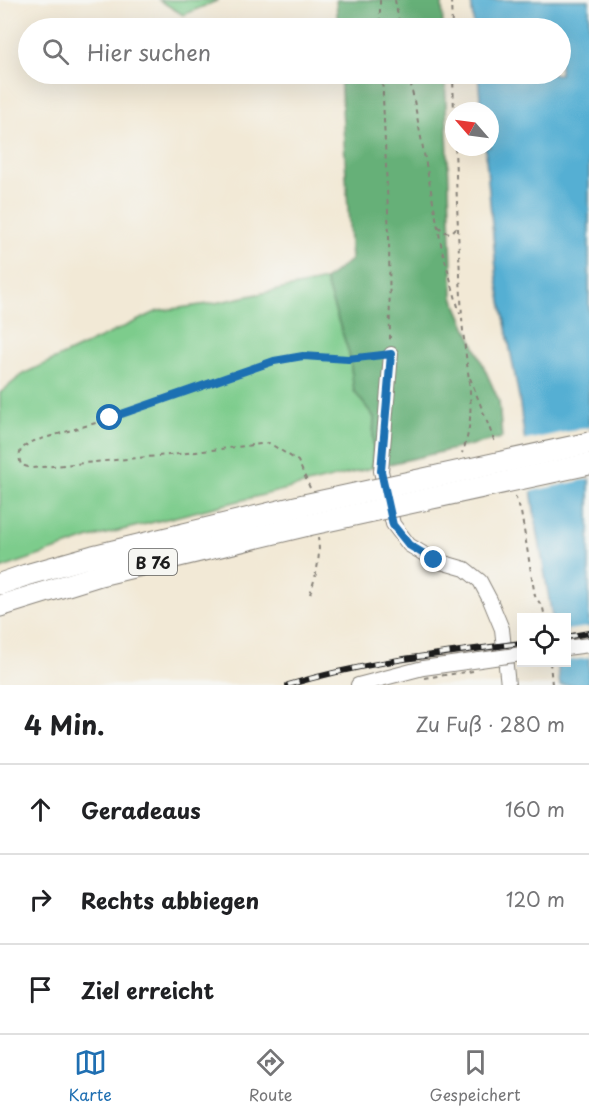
<!DOCTYPE html>
<html lang="de">
<meta charset="utf-8">
<style>
:root{--surface:#fff;--page:#f6f6f6;--text:#202124;--muted:#757577;--line:#e0e0e0;--accent:#1f6fb2}
body{margin:0;font-family:"Playpen Sans",sans-serif;background:var(--page);color:var(--text)}
.controls{position:absolute;right:18px;bottom:18px;display:grid;overflow:hidden;border-radius:0px;box-shadow:0 6px 24px #0002}
.controls button{width:54px;height:54px;display:grid;place-items:center;padding:0;border:0;border-bottom:2px solid var(--line);background:var(--surface);color:var(--text);font:30px sans-serif}
.compass{position:absolute;left:445px;top:102px;width:54px;height:54px;border-radius:50%;background:var(--surface);box-shadow:0 6px 24px #0002;rotate:298deg}
.stop{position:absolute;width:18px;height:18px;margin:-14px;border:4px solid #1f6fb2;border-radius:50%;background:#fff}
.stop.end{background:#1f6fb2;border-color:#fff;box-shadow:0 2px 6px #0008}
.list{margin:0;padding:0;list-style:none}
h2{display:flex;justify-content:space-between;align-items:center;height:78px;margin:0;padding:0 24px;font-size:26px}
h2 small{font-size:20px;font-weight:400;color:var(--muted)}
.list li{display:grid;grid-template-columns:39px 1fr auto;gap:18px;align-items:center;box-sizing:border-box;height:90px;padding:0 24px;border-top:2px solid var(--line)}
.list b{display:block;font-size:22px;white-space:nowrap}
.list em{font-size:20px;font-style:normal;color:var(--muted)}
.icon{flex:none;width:33px;height:33px;fill:none;stroke:currentColor;stroke-width:2;stroke-linecap:round;stroke-linejoin:round}
.map{position:relative;flex:none;width:589px;height:685px;overflow:hidden}
.search{position:absolute;background:var(--surface);box-shadow:0 6px 24px #0002;left:18px;right:18px;top:18px;height:66px;display:flex;align-items:center;gap:15px;box-sizing:border-box;padding:0 21px;border-radius:33px;color:var(--muted);font-size:22px}
.sheet{height:348px;background:var(--surface)}
nav{display:flex;justify-content:space-around;align-items:center;box-sizing:border-box;height:84px;border-top:2px solid var(--line);background:var(--surface);font-size:16px;color:var(--muted)}
nav a{display:grid;justify-items:center;gap:3px}
nav .on{color:var(--accent)}
.map>svg:first-child{display:block}
.green{fill:#7dcc8c;stroke:#4c7454;stroke-width:1.5}
.forest{fill:#66b078;stroke:#41664a;stroke-width:1.5}
.water{fill:#55afd3;stroke:#386678;stroke-width:1.5}
.pier{fill:#f2e9d6}
.lines{fill:none;stroke-linecap:round;stroke-linejoin:round}
.minor-casing{stroke:#878279;stroke-width:16}
.highway-casing{stroke:#878279;stroke-width:23}
.path{stroke:#878279;stroke-width:2;stroke-dasharray:4.5 4.5;stroke-linecap:butt}
.minor{stroke:#fff;stroke-width:14}
.highway{stroke:#fff;stroke-width:21}
.rail-casing{stroke:#1c1c1c;stroke-width:6}
.rail{stroke:#f6f6f2;stroke-width:4;stroke-dasharray:11;stroke-linecap:butt}
.minor-bridge-casing{stroke:#878279;stroke-width:16;stroke-linecap:butt}
.highway-bridge-casing{stroke:#878279;stroke-width:23;stroke-linecap:butt}
.path-bridge{stroke:#878279;stroke-width:2;stroke-dasharray:4.5 4.5;stroke-linecap:butt}
.minor-bridge{stroke:#fff;stroke-width:14}
.highway-bridge{stroke:#fff;stroke-width:21}
.route{stroke:#1f6fb2;stroke-width:8}
.labels{text-anchor:middle;dominant-baseline:central;stroke-width:4.5;stroke-linejoin:round;paint-order:stroke}
.shield{fill:#f6f6f2;stroke:#5d5d5c;stroke-width:1.5}
.shield-label{font-size:16px;font-weight:bold;fill:#1c1c1c}
</style>
<div class="map">
<svg width="589" height="685" viewBox="0 0 589 685">
<rect width="100%" height="100%" fill="#f6f6f2"/>
<filter id="ink" filterUnits="userSpaceOnUse"><feTurbulence type="fractalNoise" baseFrequency=".0167" numOctaves="2"/><feDisplacementMap in="SourceGraphic" scale="12" xChannelSelector="R" yChannelSelector="G"/><feConvolveMatrix kernelMatrix="1 2 1 2 8 2 1 2 1" color-interpolation-filters="sRGB"/></filter>
<filter id="wash" filterUnits="userSpaceOnUse"><feTurbulence type="fractalNoise" baseFrequency=".008" numOctaves="4" result="noise"/><feDisplacementMap in="SourceGraphic" scale="24" xChannelSelector="R" yChannelSelector="G"/><feGaussianBlur stdDeviation="1.35" result="paint"/><feColorMatrix in="noise" values="0 0 0 0 0 0 0 0 0 0 0 0 0 0 0 0 0 1.4 0 .05"/><feComposite in="paint" operator="in"/></filter>
<g filter="url(#wash)">
<rect width="100%" height="100%" fill="#f2e9d6"/>
<g class="green">
<polygon points="159,0 219,0 183,15"/>
<polygon points="325,280 349,353 354,390 374,417 372,468 90,538 0,569 0,393 23,374 158,311 215,303"/>
</g>
<g class="forest">
<polygon points="336,0 442,0 443,28 338,28"/>
<polygon points="340,74 445,74 453,297 499,401 502,438 372,468 374,417 354,391 349,353 325,280 351,260"/>
</g>
<polygon class="water" points="471,0 589,0 589,685 560,685 557,663 566,662 566,618 552,617 534,511 519,397 497,280 485,147 490,147 490,111 481,111 478,74 560,74 560,28 474,28"/>
<g class="pier">
<polygon points="589,427 589,479 528,492 521,441"/>
<polygon points="589,627 589,658 566,661 567,630"/>
</g>
</g>
<g filter="url(#ink)">
<g class="lines">
<defs>
<g id="minor">
<polyline points="391,354 381,471 393,524 409,545 434,560 465,569 480,581 490,600 502,629 508,685"/>
<polyline points="566,648 589,645"/>
<polyline points="358,685 423,668 480,660"/>
</g>
<g id="highway">
<polyline points="0,584 26,575 93,556 304,505"/>
<polyline points="0,606 100,575 308,525"/>
</g>
</defs>
<use href="#minor" class="minor-casing"/>
<use href="#highway" class="highway-casing"/>
<g class="path">
<polyline points="380,0 380,28"/>
<polyline points="395,0 400,28"/>
<polyline points="451,0 452,28"/>
<polyline points="382,74 389,235 390,341"/>
<polyline points="409,74 442,249 460,314"/>
<polyline points="453,74 454,116"/>
<path d="M455 147C457 204 459 260 462 317 464 362 480 410 462 453"/>
<polyline points="438,226 445,232 450,233 454,230 457,227"/>
<polyline points="470,378 496,445"/>
<polyline points="310,488 298,461 269,443 179,454 32,468 21,465 19,457 21,449 31,442 109,419 274,361 303,356 348,359 377,356"/>
<polyline points="515,496 521,512 535,596 543,608 545,618"/>
<path d="M310 594C316 575 321 558 318 538"/>
<polyline points="550,662 552,685"/>
</g>
<use href="#minor" class="minor"/>
<use href="#highway" class="highway"/>
<defs>
<g id="rail">
<polyline points="566,637 589,633"/>
<path d="M288 685C364 662 443 653 522 643"/>
</g>
</defs>
<use href="#rail" class="rail-casing"/>
<use href="#rail" class="rail"/>
<defs>
<polyline id="minor-bridge" points="480,660 522,654"/>
<g id="highway-bridge">
<polyline points="304,505 589,443"/>
<polyline points="308,525 589,464"/>
</g>
</defs>
<use href="#minor-bridge" class="minor-bridge-casing"/>
<use href="#highway-bridge" class="highway-bridge-casing"/>
<polyline class="path-bridge" points="424,678 473,671"/>
<use href="#minor-bridge" class="minor-bridge"/>
<use href="#highway-bridge" class="highway-bridge"/>
</g>
</g>
<g class="lines" filter="url(#ink)">
<polyline class="route" points="110,418 274,361 303,356 348,359 391,354 381,471 393,525 409,545 434,560"/>
</g>
<g class="labels">
<rect class="shield" x="129" y="549" width="48" height="26" rx="4.5"/>
<g class="shield-label">
<text x="153" y="562">B 76</text>
</g>
</g>
</svg>
<div class="controls">
<button><svg class="icon" aria-label="locate" viewBox="0 0 24 24"><circle cx="12" cy="12" r="6"/><path d="M12 2v4M12 18v4M2 12h4M18 12h4"/></svg></button>
</div>
<svg class="compass" viewBox="-18 -18 36 36"><path d="M0-13l5 13h-10z" fill="#e53935"/><path d="M0 13l5-13h-10z" fill="#757577"/></svg>
<div class="stop" style="left:110px;top:418px"></div>
<div class="stop end" style="left:434px;top:560px"></div>
<div class="search"><svg class="icon" aria-label="search" viewBox="0 0 24 24"><circle cx="10" cy="10" r="6"/><path d="M15 15l6 6"/></svg>Hier suchen</div>
</div>
<section class="sheet">
<h2>4 Min.<small>Zu Fuß · 280 m</small></h2>
<ul class="list">
<li><svg class="icon" aria-label="ahead" viewBox="0 0 24 24"><path d="M12 20V5M6 11l6-6 6 6"/></svg><div><b>Geradeaus</b></div><em>160 m</em></li>
<li><svg class="icon" aria-label="right" viewBox="0 0 24 24"><path d="M7 20v-9h11M14 6l5 5-5 5"/></svg><div><b>Rechts abbiegen</b></div><em>120 m</em></li>
<li><svg class="icon" aria-label="arrive" viewBox="0 0 24 24"><path d="M6 21V4h12l-3 4 3 4H6"/></svg><div><b>Ziel erreicht</b></div></li>
</ul>
</section>
<nav>
<a class="on"><svg class="icon" aria-label="map" viewBox="0 0 24 24"><path d="M3 6l6-2 6 2 6-2v14l-6 2-6-2-6 2zM9 4v14M15 6v14"/></svg>Karte</a>
<a><svg class="icon" aria-label="directions" viewBox="0 0 24 24"><path d="M12 3l9 9-9 9-9-9zM9 14v-3h6M13 9l2 2-2 2"/></svg>Route</a>
<a><svg class="icon" aria-label="saved" viewBox="0 0 24 24"><path d="M7 4h10v16l-5-4-5 4z"/></svg>Gespeichert</a>
</nav>
